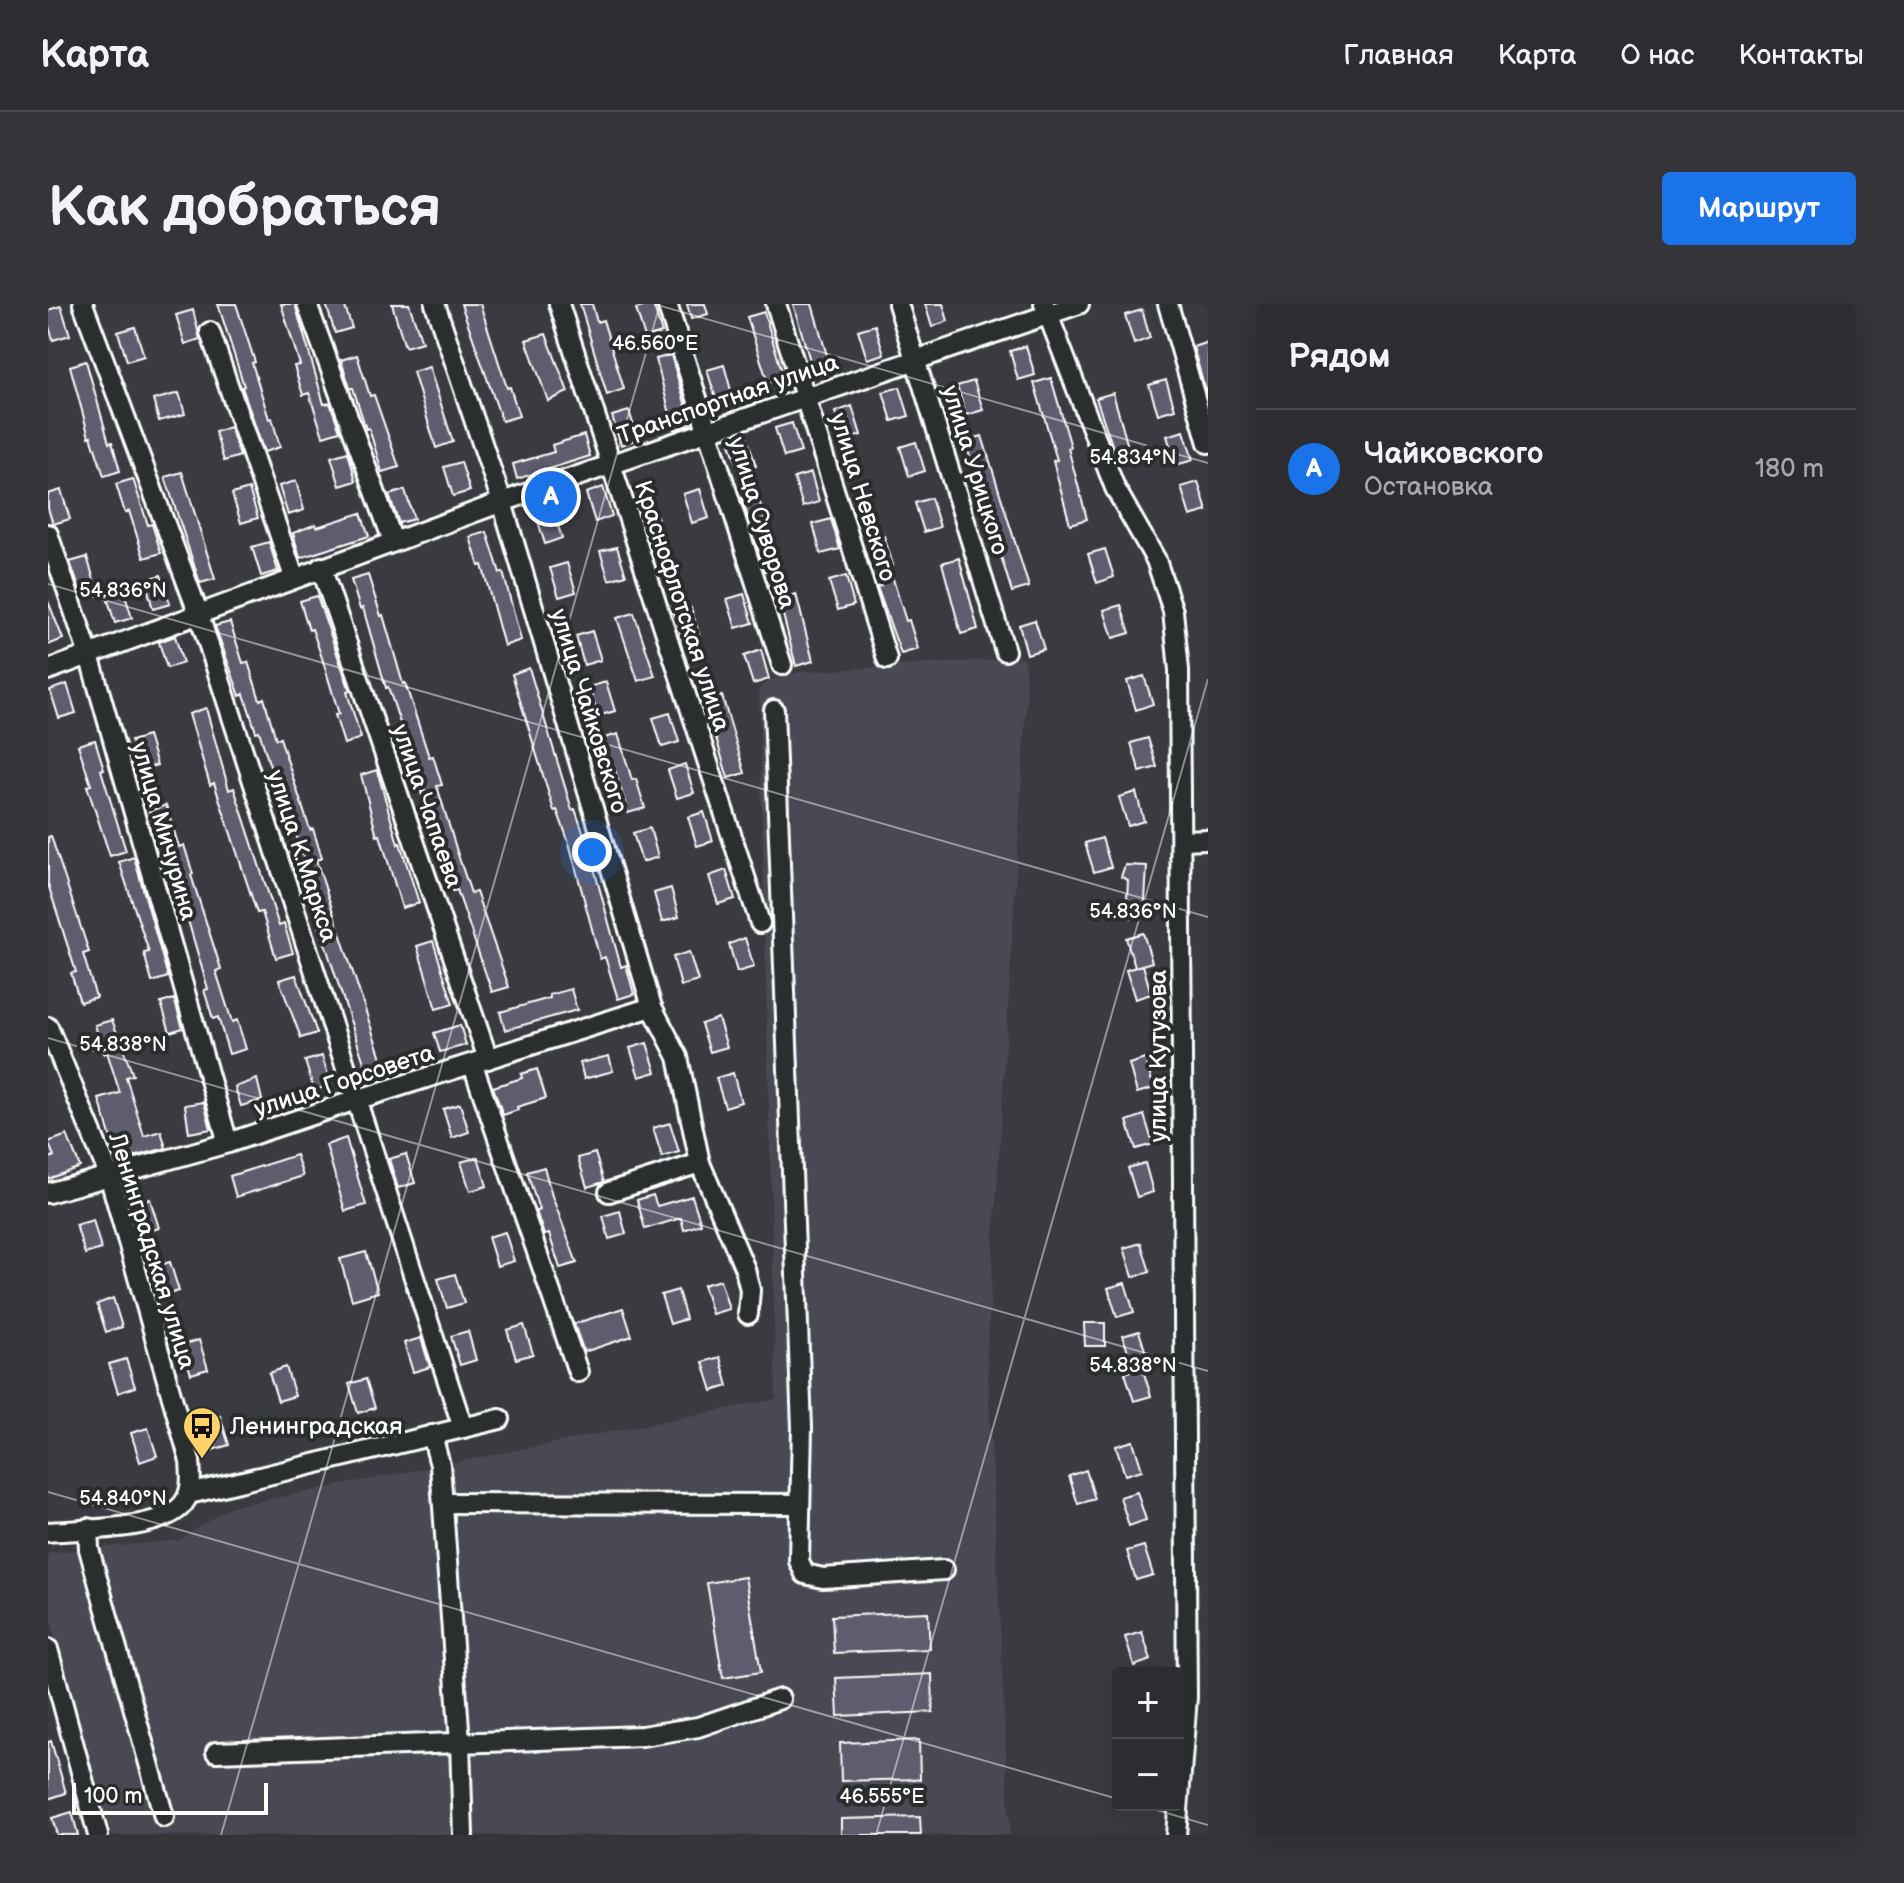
<!DOCTYPE html>
<html lang="ru">
<meta charset="utf-8">
<style>
:root{--surface:#2c2c31;--page:#343439;--text:#f1f3f6;--muted:#a6a7ab;--line:#48484d;--accent:#1a73e8}
body{margin:0;font-family:"Balsamiq Sans",sans-serif;background:var(--page);color:var(--text)}
.controls{position:absolute;right:24px;bottom:24px;display:grid;overflow:hidden;border-radius:8px;box-shadow:0 8px 32px #0002}
.controls button{width:72px;height:72px;display:grid;place-items:center;padding:0;border:0;border-bottom:2px solid var(--line);background:var(--surface);color:var(--text);font:40px sans-serif}
.scale{position:absolute;left:24px;bottom:20px;width:196px;box-sizing:border-box;padding-left:8px;border:4px solid #fff;border-top:0;font-size:22px;line-height:28px;white-space:nowrap;color:#fff;-webkit-text-stroke:6px #2a2d2e;paint-order:stroke}
.you{position:absolute;left:544px;top:548px;width:28px;height:28px;margin:-20px;border:6px solid #fff;border-radius:50%;background:#1a73e8;box-shadow:0 0 0 12px #1a73e833}
.badge{display:grid;place-items:center;width:52px;height:52px;border-radius:50%;background:var(--accent);color:#fff;font-size:26px;font-weight:700}
.pin{position:absolute;translate:-50% -50%;border:4px solid #fff;box-shadow:0 2px 8px #0006}
.list{margin:0;padding:0;list-style:none}
h2{display:flex;justify-content:space-between;align-items:center;height:104px;margin:0;padding:0 32px;font-size:34px}
h2 small{font-size:26px;font-weight:400;color:var(--muted)}
.list li{display:grid;grid-template-columns:52px 1fr auto;gap:24px;align-items:center;box-sizing:border-box;height:120px;padding:0 32px;border-top:2px solid var(--line)}
.list b{display:block;font-size:30px;white-space:nowrap}
.list p{margin:0;font-size:26px;white-space:nowrap;color:var(--muted)}
.list em{font-size:26px;font-style:normal;color:var(--muted)}
.map{position:relative;flex:none;width:1160px;height:1531px;overflow:hidden;border-radius:8px}
header{display:flex;align-items:center;gap:48px;box-sizing:border-box;height:112px;padding:0 40px;background:var(--surface);border-bottom:2px solid var(--line)}
header strong{font-size:38px}
nav{display:flex;gap:44px;margin-inline-start:auto;font-size:28px}
.intro{display:flex;align-items:center;justify-content:space-between;box-sizing:border-box;height:192px;padding:0 48px}
h1{margin:0;font-size:56px}
.button{padding:20px 36px;border-radius:8px;background:var(--accent);color:#fff;font-size:28px;font-weight:700}
main{display:flex;gap:48px;padding:0 48px}
aside{flex:1;background:var(--surface);border-radius:8px;box-shadow:0 8px 32px #0002}
.map>svg:first-child{display:block}
.built{fill:#494952}
.building{fill:#5e5c6d;stroke:#fff;stroke-width:2}
.lines{fill:none;stroke-linecap:round;stroke-linejoin:round}
.minor-casing{stroke:#fff;stroke-width:24}
.minor{stroke:#2a2d2e;stroke-width:18}
.ticks{fill:none;stroke:#fff;stroke-width:2;stroke-opacity:0.45}
.labels{text-anchor:middle;dominant-baseline:central;stroke-width:8;stroke-linejoin:round;paint-order:stroke}
.street-label{font-size:24px;fill:#fff;stroke:#2a2d2e}
.poi-label{font-size:24px;fill:#fff;stroke:#2a2d2e;text-anchor:start}
.ticks-label{font-size:20px;text-anchor:middle;fill:#fff;stroke:#2a2d2e;stroke-width:8;stroke-linejoin:round;paint-order:stroke}
</style>
<header>
<strong>Карта</strong>
<nav><a>Главная</a><a>Карта</a><a>О нас</a><a>Контакты</a></nav>
</header>
<div class="intro"><h1>Как добраться</h1><a class="button">Маршрут</a></div>
<main>
<div class="map">
<svg width="1160" height="1531" viewBox="0 0 1160 1531">
<rect width="100%" height="100%" fill="#3a3b41"/>
<filter id="ink" filterUnits="userSpaceOnUse"><feTurbulence type="fractalNoise" baseFrequency=".0125" numOctaves="2"/><feDisplacementMap in="SourceGraphic" scale="16" xChannelSelector="R" yChannelSelector="G"/><feConvolveMatrix kernelMatrix="1 2 1 2 8 2 1 2 1" color-interpolation-filters="sRGB"/></filter>
<g filter="url(#ink)">
<polygon class="built" points="976,354 979,389 939,1048 962,1531 64,1531 0,1306 0,1249 131,1236 182,1203 728,1095 711,385 725,375 752,368"/>
<g class="building">
<polygon points="170,0 188,0 207,58 204,59 221,115 224,114 232,143 216,148 194,83 196,82"/>
<polygon points="233,0 247,0 276,100 282,99 292,127 275,132 261,89 255,91 246,62 252,61"/>
<polygon points="278,0 296,0 304,24 287,29"/>
<polygon points="344,0 361,0 374,38 357,43"/>
<polygon points="413,0 432,0 459,84 462,83 471,112 454,117"/>
<polygon points="532,0 544,0 549,18 555,16 576,85 559,91"/>
<polygon points="605,0 614,29 597,34 588,5"/>
<polygon points="639,0 657,0 660,10 643,15"/>
<polygon points="745,0 764,0 780,55 763,60"/>
<polygon points="877,0 895,0 900,17 884,23"/>
<polygon points="13,2 22,31 5,36 0,19 0,6"/>
<polygon points="145,6 152,35 137,40 128,11"/>
<polygon points="1094,6 1102,34 1086,40 1077,11"/>
<polygon points="716,8 736,74 720,79 699,13"/>
<polygon points="827,21 836,50 819,55 810,26"/>
<polygon points="87,23 96,52 79,57 70,28"/>
<polygon points="498,30 520,88 500,97 478,36"/>
<polygon points="1160,38 1160,88 1158,88 1145,43"/>
<polygon points="978,42 987,71 970,76 962,47"/>
<polygon points="309,51 322,92 326,91 351,163 334,168 321,124 318,125 305,84 302,84 293,56"/>
<polygon points="623,51 643,120 626,126 608,55"/>
<polygon points="38,57 61,139 64,138 72,167 56,172 43,132 41,133 22,62"/>
<polygon points="676,61 684,90 668,95 659,66"/>
<polygon points="381,63 405,138 388,144 365,68"/>
<polygon points="1003,74 1023,143 1020,144 1039,215 1022,220 1005,157 1009,156 986,79"/>
<polygon points="1118,76 1127,105 1110,110 1101,81"/>
<polygon points="926,77 935,106 918,111 909,82"/>
<polygon points="852,83 861,112 844,117 835,88"/>
<polygon points="131,89 137,110 111,117 105,96"/>
<polygon points="1065,89 1084,157 1071,161 1048,94"/>
<polygon points="804,102 813,131 796,136 787,108"/>
<polygon points="581,107 590,135 573,141 564,112"/>
<polygon points="744,119 753,148 736,153 727,124"/>
<polygon points="182,123 192,152 176,157 167,128"/>
<polygon points="1136,127 1145,156 1128,161 1119,132"/>
<polygon points="536,131 542,152 469,175 465,160 506,148 504,141"/>
<polygon points="934,132 981,283 964,288 917,137"/>
<polygon points="699,133 708,162 691,167 682,139"/>
<polygon points="868,138 877,167 861,172 852,143"/>
<polygon points="300,148 308,177 292,182 283,153"/>
<polygon points="413,158 422,187 405,192 396,163"/>
<polygon points="134,168 167,275 152,279 117,173"/>
<polygon points="763,169 771,198 755,203 746,174"/>
<polygon points="85,175 100,221 104,220 113,249 96,254 81,207 77,209 68,180"/>
<polygon points="248,177 256,206 240,211 231,182"/>
<polygon points="1150,178 1159,207 1142,212 1133,183"/>
<polygon points="555,183 564,212 547,218 538,189"/>
<polygon points="201,185 210,214 193,219 184,190"/>
<polygon points="652,185 661,214 644,219 635,190"/>
<polygon points="13,186 22,215 5,220 0,204 0,190"/>
<polygon points="357,186 366,215 351,219 341,191"/>
<polygon points="709,190 717,215 702,220 694,194"/>
<polygon points="883,194 892,223 876,228 867,199"/>
<polygon points="505,206 514,234 497,240 488,211"/>
<polygon points="607,206 616,235 601,239 592,211"/>
<polygon points="313,209 321,232 252,254 245,229 268,220 269,223"/>
<polygon points="783,215 792,245 773,250 765,220"/>
<polygon points="439,228 452,269 455,268 473,336 456,342 434,261 431,262 422,233"/>
<polygon points="722,232 733,262 717,267 707,236"/>
<polygon points="836,232 845,261 841,262 858,317 861,316 870,345 853,350 829,283 833,282 820,237"/>
<polygon points="221,238 230,267 213,272 204,243"/>
<polygon points="569,243 578,271 561,276 552,247"/>
<polygon points="1057,245 1066,273 1049,279 1040,250"/>
<polygon points="39,253 48,282 32,286 22,258"/>
<polygon points="911,254 930,325 913,330 894,259"/>
<polygon points="519,259 528,288 511,293 502,264"/>
<polygon points="113,271 122,300 105,305 97,276"/>
<polygon points="320,271 333,312 335,311 355,380 357,379 381,453 385,452 394,481 389,482 411,554 423,589 428,588 461,683 444,688 409,586 405,587 393,553 373,488 377,487 365,448 362,449 340,383 338,384 315,304 312,305 303,276"/>
<polygon points="798,272 806,301 790,306 781,277"/>
<polygon points="75,285 84,314 67,319 58,290"/>
<polygon points="696,290 705,319 688,324 679,295"/>
<polygon points="748,290 765,357 748,362 731,295"/>
<polygon points="269,292 302,387 299,388 313,434 296,440 287,411 291,410 274,354 264,325 261,326 252,297"/>
<polygon points="0,297 15,335 0,341"/>
<polygon points="1073,301 1082,329 1065,334 1056,306"/>
<polygon points="643,304 652,333 635,338 626,309"/>
<polygon points="586,309 607,372 590,377 569,314"/>
<polygon points="987,316 996,345 979,350 971,321"/>
<polygon points="182,318 195,359 200,358 212,396 216,394 228,435 232,434 262,526 265,525 274,554 268,556 337,766 320,771 253,566 258,564 246,523 243,524 233,498 211,427 208,428 196,390 192,392 167,322"/>
<polygon points="544,327 553,356 536,361 528,332"/>
<polygon points="127,332 135,359 119,364 111,338"/>
<polygon points="713,346 721,375 705,380 696,352"/>
<polygon points="481,364 524,506 527,505 541,546 573,663 578,661 586,690 570,695 557,653 552,655 521,539 509,506 506,507 464,370"/>
<polygon points="1096,372 1105,400 1088,406 1079,377"/>
<polygon points="558,378 567,407 550,412 541,383"/>
<polygon points="19,380 28,409 11,414 2,386"/>
<polygon points="674,392 697,469 680,474 657,397"/>
<polygon points="158,404 181,486 186,484 231,622 236,620 245,649 228,654 214,608 209,609 166,479 162,481 141,410"/>
<polygon points="622,409 631,438 614,443 605,414"/>
<polygon points="570,430 584,476 588,475 597,504 580,509 566,463 562,464 553,435"/>
<polygon points="100,432 109,461 92,466 83,437"/>
<polygon points="1100,434 1109,463 1092,468 1083,439"/>
<polygon points="47,436 56,465 53,466 78,547 62,552 39,482 43,481 30,441"/>
<polygon points="637,460 646,489 629,494 620,466"/>
<polygon points="329,466 350,540 352,539 371,599 354,604 332,531 329,532 313,471"/>
<polygon points="1088,488 1096,517 1080,522 1071,493"/>
<polygon points="118,501 131,543 136,541 145,570 143,571 173,665 168,667 184,718 189,716 198,745 181,750 170,713 165,715 156,686 160,685 116,534 110,535 101,507"/>
<polygon points="656,508 665,537 649,542 640,513"/>
<polygon points="602,524 610,553 594,558 585,529"/>
<polygon points="3,532 41,648 35,650 48,693 32,698 23,669 28,668 0,580 0,533"/>
<polygon points="1054,534 1063,563 1046,568 1037,539"/>
<polygon points="86,553 120,673 104,678 96,649 101,648 71,558"/>
<polygon points="1077,561 1099,562 1096,614 1078,613 1080,576 1073,573"/>
<polygon points="678,566 687,595 670,600 661,572"/>
<polygon points="623,584 631,613 614,618 606,589"/>
<polygon points="1095,629 1104,658 1087,663 1078,634"/>
<polygon points="697,634 706,663 689,668 681,640"/>
<polygon points="385,637 405,700 388,705 369,642"/>
<polygon points="641,648 650,677 633,682 625,653"/>
<polygon points="1095,661 1103,690 1087,695 1078,666"/>
<polygon points="248,671 269,729 253,734 231,676"/>
<polygon points="523,685 529,706 457,726 452,708 502,694 501,691"/>
<polygon points="126,695 135,724 122,728 113,699"/>
<polygon points="670,714 679,743 662,748 653,720"/>
<polygon points="64,716 85,771 78,773 96,832 113,827 118,844 70,857 51,795 72,789 59,748 56,750 47,721"/>
<polygon points="412,721 418,741 392,748 386,729"/>
<polygon points="599,739 608,768 591,773 582,744"/>
<polygon points="274,752 283,781 266,786 257,757"/>
<polygon points="561,752 565,767 536,775 532,759"/>
<polygon points="1097,755 1106,784 1089,789 1081,760"/>
<polygon points="489,765 498,794 469,803 470,806 455,811 445,783 474,774 473,770"/>
<polygon points="685,769 693,798 677,803 668,774"/>
<polygon points="209,775 214,796 193,802 187,783"/>
<polygon points="156,798 163,825 141,829 137,801"/>
<polygon points="412,800 421,828 404,834 395,805"/>
<polygon points="1096,811 1105,840 1088,845 1079,817"/>
<polygon points="622,819 631,848 614,853 605,824"/>
<polygon points="19,831 32,863 0,875 0,855 6,852 0,838"/>
<polygon points="298,834 318,901 297,907 278,841"/>
<polygon points="547,849 556,878 539,883 530,854"/>
<polygon points="358,850 367,879 350,884 341,855"/>
<polygon points="248,851 255,872 188,893 182,872"/>
<polygon points="430,853 439,882 422,887 413,858"/>
<polygon points="1097,859 1105,888 1089,893 1080,864"/>
<polygon points="496,863 504,892 529,959 512,964 501,930 496,931 488,907 491,906 479,868"/>
<polygon points="605,891 609,902 644,892 653,920 636,926 633,914 597,925 589,896"/>
<polygon points="102,895 111,924 94,929 86,900"/>
<polygon points="572,907 578,930 561,935 555,912"/>
<polygon points="45,916 53,945 37,950 28,921"/>
<polygon points="457,928 466,957 449,962 440,933"/>
<polygon points="1093,939 1102,968 1085,973 1076,944"/>
<polygon points="318,948 330,988 304,996 292,955"/>
<polygon points="122,958 131,987 114,992 105,963"/>
<polygon points="407,970 416,999 399,1004 390,975"/>
<polygon points="672,976 681,1005 664,1010 655,981"/>
<polygon points="1077,979 1086,1008 1069,1013 1060,984"/>
<polygon points="630,986 638,1015 622,1020 613,991"/>
<polygon points="65,994 74,1023 58,1028 49,1000"/>
<polygon points="575,1004 584,1032 536,1048 526,1020"/>
<polygon points="1036,1019 1057,1019 1057,1042 1037,1042"/>
<polygon points="476,1021 485,1050 468,1055 459,1026"/>
<polygon points="420,1027 428,1056 412,1061 403,1032"/>
<polygon points="1091,1027 1100,1056 1084,1061 1075,1032"/>
<polygon points="373,1034 382,1063 365,1068 356,1039"/>
<polygon points="151,1036 160,1065 143,1070 134,1041"/>
<polygon points="672,1053 680,1082 664,1087 655,1058"/>
<polygon points="78,1055 87,1083 70,1089 61,1060"/>
<polygon points="238,1063 247,1092 230,1097 221,1069"/>
<polygon points="1094,1063 1103,1092 1086,1097 1077,1069"/>
<polygon points="318,1075 327,1104 310,1109 301,1080"/>
<polygon points="172,1112 181,1141 164,1146 155,1117"/>
<polygon points="100,1124 109,1152 92,1158 83,1129"/>
<polygon points="1085,1137 1094,1166 1077,1171 1068,1142"/>
<polygon points="1038,1166 1047,1195 1030,1200 1021,1172"/>
<polygon points="1089,1188 1098,1216 1081,1222 1072,1193"/>
<polygon points="1096,1242 1105,1271 1088,1276 1079,1247"/>
<polygon points="697,1273 713,1368 675,1374 659,1279"/>
<polygon points="880,1308 882,1345 786,1349 784,1312"/>
<polygon points="1094,1328 1103,1356 1086,1362 1077,1333"/>
<polygon points="884,1370 885,1408 790,1412 788,1374"/>
<polygon points="871,1436 872,1475 793,1477 792,1439"/>
<polygon points="3,1437 18,1489 0,1495 0,1438"/>
<polygon points="24,1508 30,1531 9,1531 4,1514"/>
<polygon points="872,1513 873,1531 793,1531 793,1515"/>
</g>
<g class="lines">
<defs>
<g id="minor">
<polyline points="35,0 150,308 415,1124"/>
<polyline points="259,0 345,237"/>
<polyline points="387,0 454,198 604,703 630,753 652,859 697,965 702,986 700,1010"/>
<polyline points="511,0 712,619"/>
<polyline points="619,0 734,361"/>
<polyline points="728,0 839,355"/>
<polyline points="850,0 957,347"/>
<polyline points="996,0 1067,184 1108,256 1125,307 1131,366 1139,1393 1128,1531"/>
<polyline points="1120,0 1160,139"/>
<polyline points="162,28 246,273"/>
<polyline points="0,230 41,351 180,839"/>
<polyline points="273,263 440,755"/>
<polyline points="0,366 454,198 1031,0"/>
<polyline points="726,406 754,1124 751,1257 757,1270 775,1274 896,1266"/>
<polyline points="1133,536 1160,535"/>
<path d="M0 723 61 871 142 1157C143 1172 145 1187 135 1200 113 1227 34 1225 0 1228"/>
<polyline points="425,761 530,1068"/>
<polyline points="561,888 652,859"/>
<polyline points="0,889 180,839 308,796 604,703"/>
<polyline points="384,1131 392,1161 412,1439 415,1531"/>
<polyline points="141,1190 452,1115"/>
<polyline points="395,1199 752,1200"/>
<polyline points="40,1224 41,1245 116,1513"/>
<polyline points="0,1345 50,1531"/>
<polyline points="168,1448 594,1432 650,1423 732,1395"/>
</g>
</defs>
<use href="#minor" class="minor-casing"/>
<use href="#minor" class="minor"/>
</g>
</g>
<path class="ticks" d="M606 0 1160 159M0 280 1160 613M0 734 1160 1067M0 1188 1070 1495M1091 1501 1160 1521M173 1531 612 0M828 1531 1160 375"/>
<defs>
<symbol id="bus-pin" viewBox="-11 -11 22 30"><path d="M0 17L-7.5 6A9.5 9.5 0 1 1 7.5 6Z" fill="#ffd166" stroke="#2a2d2e"/><path d="M-5-6H5V4H4V6H2V4H-2V6H-4V4H-5ZM-3.5-4V0h7V-4ZM-3.5 1.2v1.5H-2V1.2ZM2 1.2v1.5H3.5V1.2Z" fill="#111"/></symbol>
</defs>
<g fill-rule="evenodd">
<use href="#bus-pin" x="132" y="1100" width="44" height="60"/>
</g>
<g class="labels">
<g class="street-label">
<text transform="translate(680 95) rotate(-19)">Транспортная улица</text>
<text transform="translate(927 166) rotate(73)">улица Урицкого</text>
<text transform="translate(815 193) rotate(73)">улица Невского</text>
<text transform="translate(714 219) rotate(73)">улица Суворова</text>
<text transform="translate(634 302) rotate(72)">Краснофлотская улица</text>
<text transform="translate(541 407) rotate(73)">улица Чайковского</text>
<text transform="translate(379 502) rotate(71)">улица Чапаева</text>
<text transform="translate(116 527) rotate(74)">улица Мичурина</text>
<text transform="translate(254 552) rotate(72)">улица К.Маркса</text>
<text transform="translate(1110 752) rotate(-90)">улица Кутузова</text>
<text transform="translate(296 777) rotate(-18)">улица Горсовета</text>
<text transform="translate(104 947) rotate(73)">Ленинградская улица</text>
</g>
<g class="poi-label">
<text x="182" y="1122">Ленинградская</text>
</g>
</g>
<g class="ticks-label">
<text x="607" y="46">46.560°E</text>
<text x="1085" y="160">54.834°N</text>
<text x="75" y="293">54.836°N</text>
<text x="1085" y="614">54.836°N</text>
<text x="75" y="747">54.838°N</text>
<text x="1085" y="1068">54.838°N</text>
<text x="75" y="1201">54.840°N</text>
<text x="834" y="1499">46.555°E</text>
</g>
</svg>
<div class="controls">
<button>+</button>
<button>−</button>
</div>
<div class="scale">100 m</div>
<div class="you"></div>
<div class="pin badge" style="left:503px;top:193px">A</div>
</div>
<aside>
<h2>Рядом<small></small></h2>
<ul class="list">
<li><span class="badge">A</span><div><b>Чайковского</b><p>Остановка</p></div><em>180 m</em></li>
</ul>
</aside>
</main>
